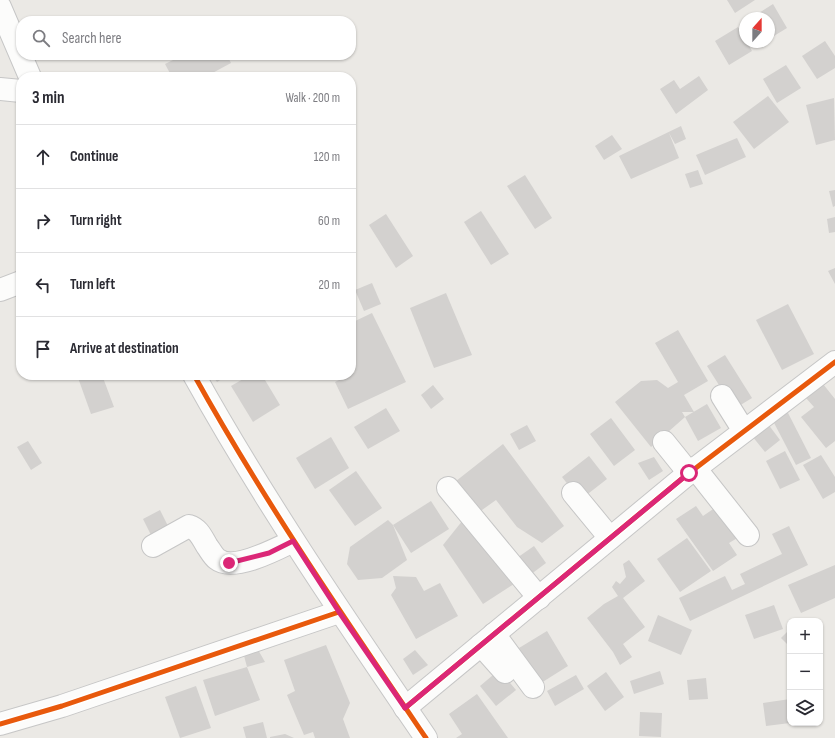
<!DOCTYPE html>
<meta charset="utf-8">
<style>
:root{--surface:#fff;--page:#f7f7f7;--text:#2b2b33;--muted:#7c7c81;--line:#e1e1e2}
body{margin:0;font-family:"Sofia Sans Condensed",sans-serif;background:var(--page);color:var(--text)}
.controls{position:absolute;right:12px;bottom:12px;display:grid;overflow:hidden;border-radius:8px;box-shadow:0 1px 3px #0004}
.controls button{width:36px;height:36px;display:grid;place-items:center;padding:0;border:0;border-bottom:1px solid var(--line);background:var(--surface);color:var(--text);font:20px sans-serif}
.compass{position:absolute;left:739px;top:12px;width:36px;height:36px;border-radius:50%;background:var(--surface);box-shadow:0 1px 3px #0004;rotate:21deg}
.stop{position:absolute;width:12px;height:12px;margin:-9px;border:3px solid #db2777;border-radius:50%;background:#fff}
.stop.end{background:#db2777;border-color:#fff;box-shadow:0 1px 4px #0008}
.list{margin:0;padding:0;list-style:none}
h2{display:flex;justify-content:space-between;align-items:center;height:52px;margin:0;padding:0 16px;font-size:17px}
h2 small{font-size:13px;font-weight:400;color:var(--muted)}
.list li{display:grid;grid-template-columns:26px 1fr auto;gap:12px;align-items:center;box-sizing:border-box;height:64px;padding:0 16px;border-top:1px solid var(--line)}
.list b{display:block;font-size:15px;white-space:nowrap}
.list em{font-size:13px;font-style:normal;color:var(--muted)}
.icon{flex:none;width:22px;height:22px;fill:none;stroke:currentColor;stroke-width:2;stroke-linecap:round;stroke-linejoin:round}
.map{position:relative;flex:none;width:835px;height:738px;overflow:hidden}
.search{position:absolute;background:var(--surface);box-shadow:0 1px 3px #0004;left:16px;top:16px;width:340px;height:44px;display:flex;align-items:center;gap:10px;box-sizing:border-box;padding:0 14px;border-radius:16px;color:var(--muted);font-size:15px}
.panel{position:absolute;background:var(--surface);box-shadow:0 1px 3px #0004;left:16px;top:72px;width:340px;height:308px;border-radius:16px}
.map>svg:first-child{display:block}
.building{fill:#d3d1cf}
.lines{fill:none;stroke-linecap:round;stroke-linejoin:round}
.minor-casing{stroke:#c6c6c6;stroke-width:24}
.minor{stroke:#fcfcfb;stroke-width:22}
.cycleway-casing{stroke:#fff;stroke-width:8}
.cycleway{stroke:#e8590c;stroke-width:5}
.route{stroke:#db2777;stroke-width:5}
</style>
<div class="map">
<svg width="835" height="738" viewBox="0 0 835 738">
<rect width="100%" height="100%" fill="#ebe9e5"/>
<g class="building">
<polygon points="727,0 755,0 735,13"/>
<polygon points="773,4 787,28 769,39 769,18 751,18"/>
<polygon points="738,27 745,39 745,42 747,42 752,51 729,65 715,41"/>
<polygon points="825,41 835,56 835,68 817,79 802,56"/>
<polygon points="183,55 227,55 231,63 205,77 172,77 165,64"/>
<polygon points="786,65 801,88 777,103 763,79"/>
<polygon points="699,76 708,90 676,114 660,89 674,80 680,89"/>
<polygon points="768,96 789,122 754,149 733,122"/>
<polygon points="834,98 835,140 816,145 806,105"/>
<polygon points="681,126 686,139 675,144 669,133 679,158 631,179 619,156"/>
<polygon points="612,135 622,149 604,160 595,146"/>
<polygon points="737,138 746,157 705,175 696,155"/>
<polygon points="698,170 703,184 690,188 685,174"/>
<polygon points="525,175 552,218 535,229 507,186"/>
<polygon points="835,190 835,206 833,207 829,191"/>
<polygon points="481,211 509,254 491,265 464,222"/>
<polygon points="386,214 413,256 396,268 369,225"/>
<polygon points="835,217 835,232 829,233 827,219"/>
<polygon points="835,268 835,284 828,271"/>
<polygon points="372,283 381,304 364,311 355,290"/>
<polygon points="446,293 472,355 434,368 410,308"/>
<polygon points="788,304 814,354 782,370 756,320"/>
<polygon points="372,313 406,382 348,409 335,382 355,372 351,364 351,323"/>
<polygon points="678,330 708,381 684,395 694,412 682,412 685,417 651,447 615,402 641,381 657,380 668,388 678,382 655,343"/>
<polygon points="725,355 752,398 734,409 707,366"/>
<polygon points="77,375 102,375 114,407 91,414"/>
<polygon points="212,375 229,375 217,382"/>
<polygon points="250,375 262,375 280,405 253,422 231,386"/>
<polygon points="823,384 835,399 835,441 826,448 801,417 814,407 806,398"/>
<polygon points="433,385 444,399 431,409 421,395"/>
<polygon points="707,404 721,428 698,441 685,417"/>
<polygon points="386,408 400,431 368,449 354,427"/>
<polygon points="787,411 811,458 796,465 772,419"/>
<polygon points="611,418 635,450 614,466 590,434"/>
<polygon points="768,424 780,440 765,452 752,436"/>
<polygon points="527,425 536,441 519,450 510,434"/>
<polygon points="331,437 349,468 315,489 296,458"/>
<polygon points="28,441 42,463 31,470 17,447"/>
<polygon points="503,444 564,526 542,543 517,527 496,500 475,515 451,485"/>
<polygon points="785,451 800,480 780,489 766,461"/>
<polygon points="821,455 835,477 835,492 823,499 803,465"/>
<polygon points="589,456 607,479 580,500 562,477"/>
<polygon points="654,457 663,471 649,480 638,463"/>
<polygon points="356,471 382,508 355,526 329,490"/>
<polygon points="431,501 449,529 411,553 393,525"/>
<polygon points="722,503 739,537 729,543 737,555 713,571 676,519 696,506 703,516"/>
<polygon points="160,510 168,526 151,535 143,519"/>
<polygon points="467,515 514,584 483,604 443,545"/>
<polygon points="388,520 393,525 407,560 382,578 358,580 347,564 350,547"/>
<polygon points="789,526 808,565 690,621 679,598 725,576 732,590 745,584 740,574 782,554 772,534"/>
<polygon points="687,538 711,571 680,592 657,559"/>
<polygon points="534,546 546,563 526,578 514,560"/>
<polygon points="629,560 645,581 623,598 645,627 623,644 632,657 620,665 613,652 587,618 604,604 618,596 612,587 616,581 620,584 626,577 623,564"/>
<polygon points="835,565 835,598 801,613 788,585"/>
<polygon points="393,576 416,577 424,591 440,583 458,616 416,639 391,595 396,588"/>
<polygon points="774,605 783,629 754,639 745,615"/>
<polygon points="658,615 692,630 681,655 648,641"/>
<polygon points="790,629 790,647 781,638"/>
<polygon points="547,631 568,666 541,683 519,648"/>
<polygon points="326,645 350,703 343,719 350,738 315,738 313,732 304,735 287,695 295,691 284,660"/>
<polygon points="257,648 265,662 247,667 260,700 215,716 203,680 247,667 243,652"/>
<polygon points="415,650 428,665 413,675 403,659"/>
<polygon points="499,670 516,690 496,706 480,686"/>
<polygon points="660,671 664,684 634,694 630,681"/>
<polygon points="606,672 624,697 605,711 587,686"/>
<polygon points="576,675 584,689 555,706 547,691"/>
<polygon points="706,678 708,699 689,700 687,680"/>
<polygon points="196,686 211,728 180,738 165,697"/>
<polygon points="477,694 508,738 456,738 462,734 449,714"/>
<polygon points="790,699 790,723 766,726 763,703"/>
<polygon points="640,712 662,713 661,737 639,736"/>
<polygon points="263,722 267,738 246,738 243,727"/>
<polygon points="285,734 294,738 270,738 270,737"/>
</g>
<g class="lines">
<defs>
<g id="minor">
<polyline points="0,7 30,77"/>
<polyline points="0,89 21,91"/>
<polyline points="0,290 21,282"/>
<path d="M194 375C264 501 345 619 426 738"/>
<polyline points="722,396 744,431"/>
<polyline points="664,442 689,473"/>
<polyline points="695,468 748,535"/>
<polyline points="448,488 539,598"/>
<polyline points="573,493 610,538"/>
<path d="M153 546 189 526C199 529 202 538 207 546 210 550 213 556 217 559 233 572 277 549 293 541"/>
<polyline points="494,634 533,687"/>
<polyline points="481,645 505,672"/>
<polyline points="405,708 684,477 835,362"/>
<polyline points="0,724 62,706 339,612"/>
</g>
</defs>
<use href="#minor" class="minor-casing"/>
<use href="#minor" class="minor"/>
<defs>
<g id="cycleway">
<path d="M194 375C264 501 345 619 426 738"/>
<polyline points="405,708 684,477 835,362"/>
<polyline points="0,724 62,706 339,612"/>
</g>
</defs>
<use href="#cycleway" class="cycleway-casing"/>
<use href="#cycleway" class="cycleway"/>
</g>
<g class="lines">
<polyline class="route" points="229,563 269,553 293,541 339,612 405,708 689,473"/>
</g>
</svg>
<div class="controls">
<button>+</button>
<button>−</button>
<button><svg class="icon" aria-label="layers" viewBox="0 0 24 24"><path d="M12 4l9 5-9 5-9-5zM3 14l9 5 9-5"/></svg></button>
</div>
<svg class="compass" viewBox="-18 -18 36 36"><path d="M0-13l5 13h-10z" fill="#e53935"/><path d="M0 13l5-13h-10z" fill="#7c7c81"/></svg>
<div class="stop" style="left:689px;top:473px"></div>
<div class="stop end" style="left:229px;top:563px"></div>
<div class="search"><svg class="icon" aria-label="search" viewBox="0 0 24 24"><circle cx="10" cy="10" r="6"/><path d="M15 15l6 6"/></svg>Search here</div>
<section class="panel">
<h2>3 min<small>Walk · 200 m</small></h2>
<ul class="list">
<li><svg class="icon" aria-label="ahead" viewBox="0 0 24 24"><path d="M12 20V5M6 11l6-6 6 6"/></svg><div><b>Continue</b></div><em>120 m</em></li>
<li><svg class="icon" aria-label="right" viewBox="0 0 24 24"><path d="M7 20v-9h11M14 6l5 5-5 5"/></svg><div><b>Turn right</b></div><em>60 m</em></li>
<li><svg class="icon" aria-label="left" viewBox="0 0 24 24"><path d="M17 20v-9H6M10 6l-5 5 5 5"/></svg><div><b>Turn left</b></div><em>20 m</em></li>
<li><svg class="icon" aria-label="arrive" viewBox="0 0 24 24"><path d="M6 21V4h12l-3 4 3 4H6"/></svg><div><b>Arrive at destination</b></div></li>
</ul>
</section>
</div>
